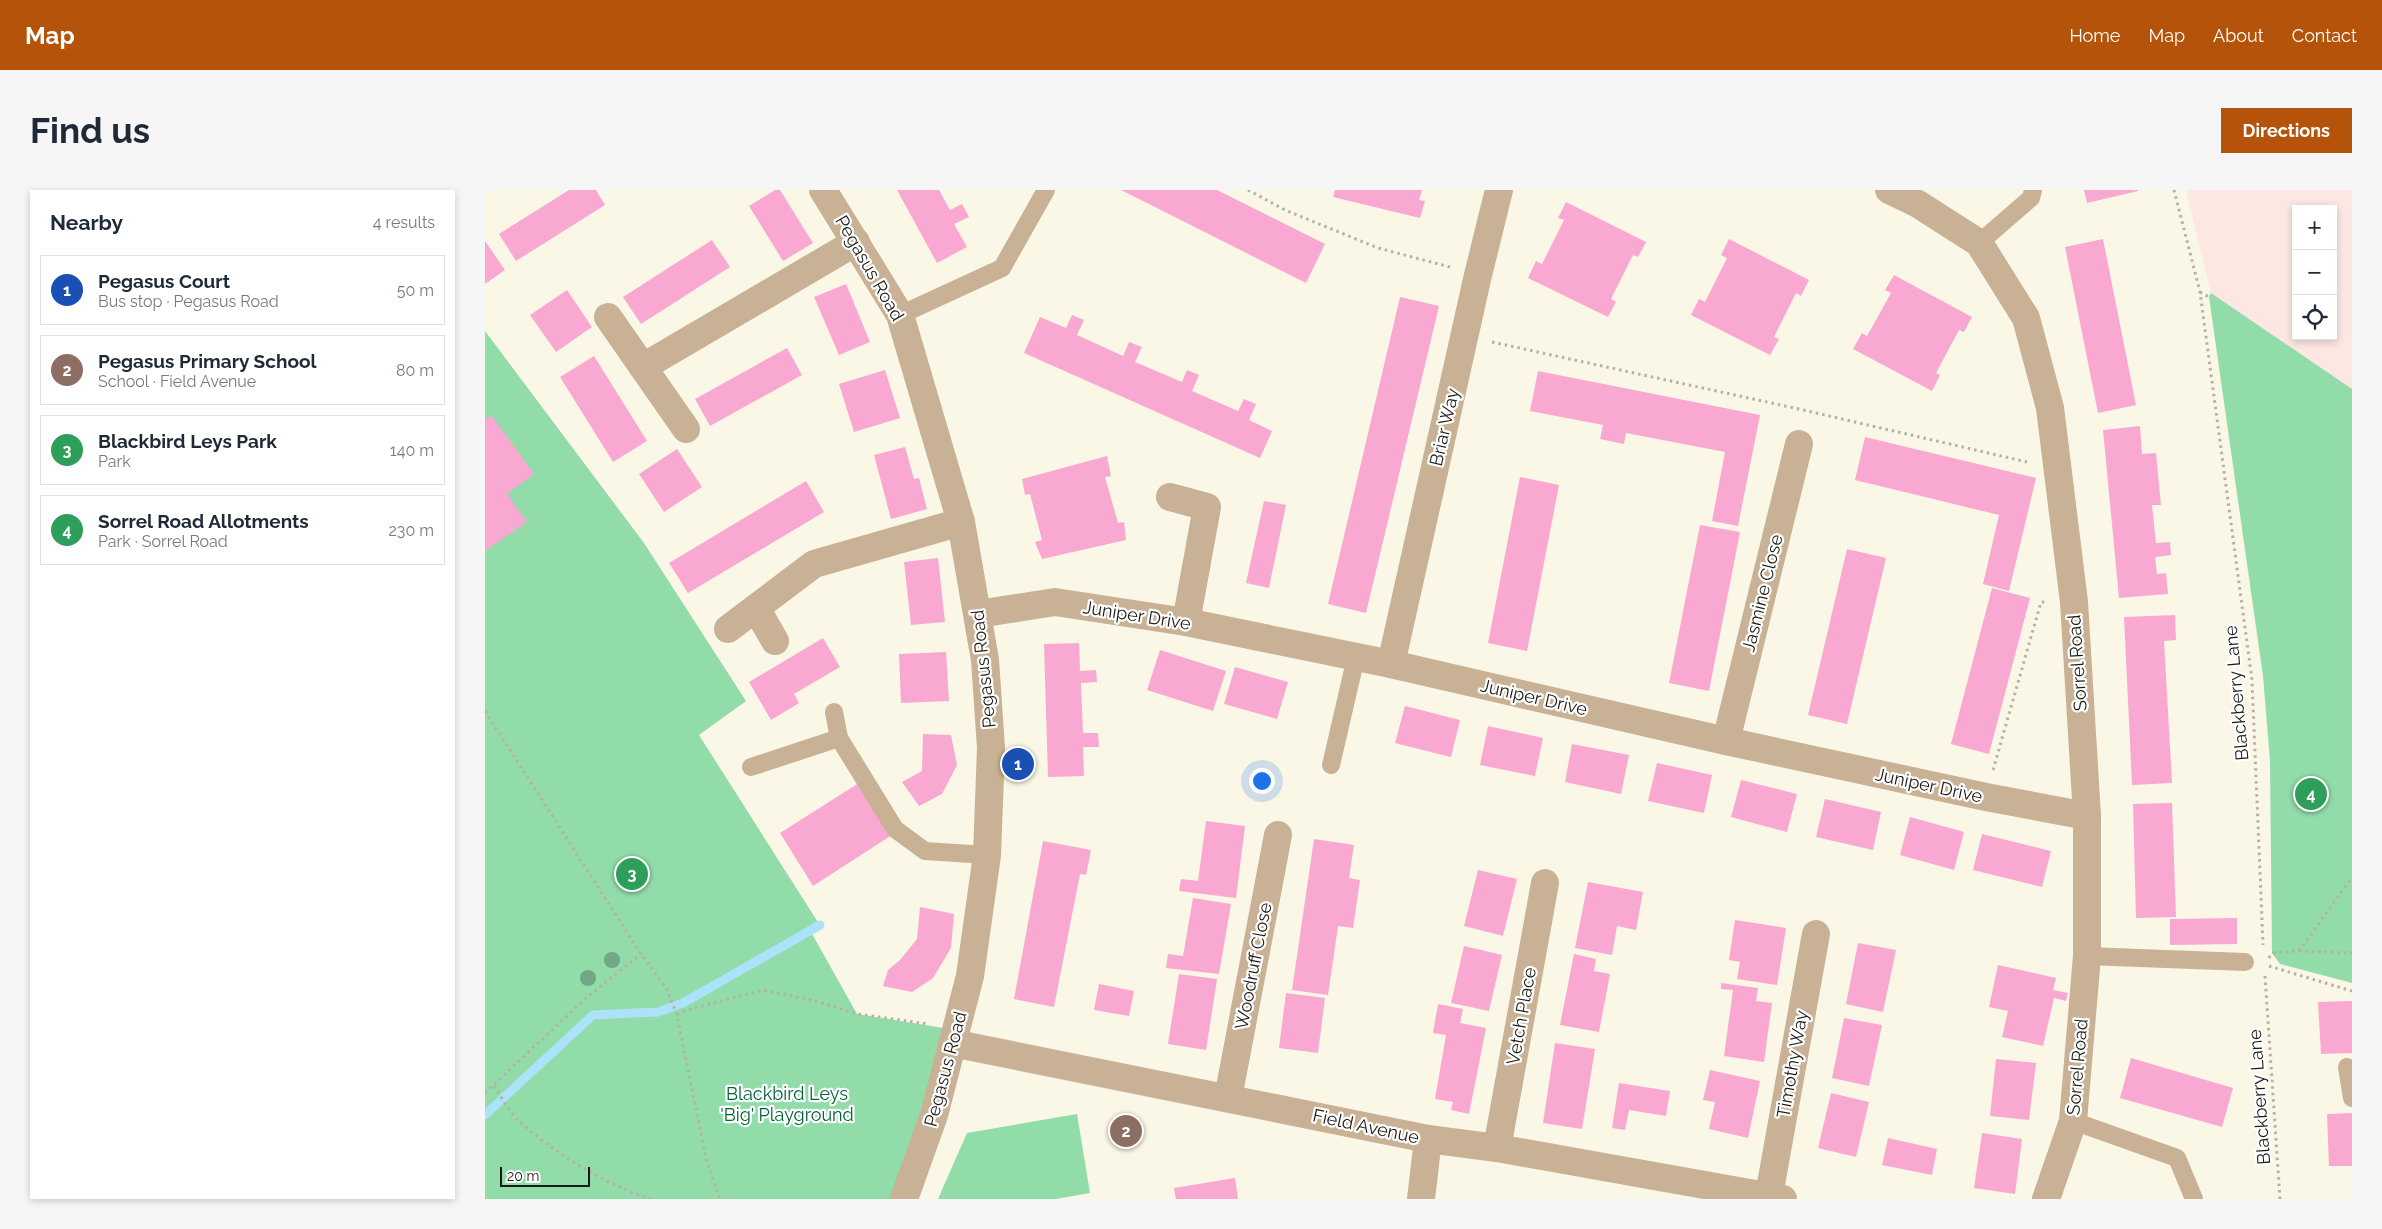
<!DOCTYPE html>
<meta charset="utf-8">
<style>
:root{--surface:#fff;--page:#f6f6f7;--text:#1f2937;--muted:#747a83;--line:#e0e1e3;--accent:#b45309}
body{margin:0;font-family:Raleway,sans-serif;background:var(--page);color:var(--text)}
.controls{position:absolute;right:15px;top:15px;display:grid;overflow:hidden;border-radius:0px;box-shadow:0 2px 8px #0003}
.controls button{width:45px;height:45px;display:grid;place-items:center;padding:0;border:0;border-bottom:1px solid var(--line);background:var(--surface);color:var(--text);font:25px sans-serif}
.scale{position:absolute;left:15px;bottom:12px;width:90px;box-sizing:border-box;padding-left:5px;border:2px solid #1c1b16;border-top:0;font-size:14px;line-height:18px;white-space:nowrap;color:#1c1b16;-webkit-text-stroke:4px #fff;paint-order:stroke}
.you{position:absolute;left:776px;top:590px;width:18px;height:18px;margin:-12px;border:4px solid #fff;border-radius:50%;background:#1a73e8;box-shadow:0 0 0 8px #1a73e833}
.badge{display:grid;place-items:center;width:32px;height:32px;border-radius:50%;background:var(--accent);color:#fff;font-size:16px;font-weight:700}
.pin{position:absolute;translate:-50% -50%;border:2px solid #fff;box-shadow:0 1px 5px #0006}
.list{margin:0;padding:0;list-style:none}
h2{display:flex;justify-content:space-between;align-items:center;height:65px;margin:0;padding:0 20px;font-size:21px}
h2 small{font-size:16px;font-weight:400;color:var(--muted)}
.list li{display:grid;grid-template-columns:32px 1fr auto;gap:15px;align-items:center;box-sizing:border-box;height:70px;margin:0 10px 10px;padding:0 10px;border:1px solid var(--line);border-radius:0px}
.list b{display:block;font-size:19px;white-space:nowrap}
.list p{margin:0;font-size:16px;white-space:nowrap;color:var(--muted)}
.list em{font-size:16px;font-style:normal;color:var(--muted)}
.icon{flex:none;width:28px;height:28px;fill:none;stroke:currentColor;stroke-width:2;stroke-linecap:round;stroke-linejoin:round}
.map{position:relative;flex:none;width:1867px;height:1009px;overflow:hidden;border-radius:0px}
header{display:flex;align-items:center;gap:30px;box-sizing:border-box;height:70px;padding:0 25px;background:var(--accent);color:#fff}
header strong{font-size:24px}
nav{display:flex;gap:28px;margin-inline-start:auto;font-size:18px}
.intro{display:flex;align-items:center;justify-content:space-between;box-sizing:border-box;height:120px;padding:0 30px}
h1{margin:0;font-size:35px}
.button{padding:12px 22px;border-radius:0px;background:var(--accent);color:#fff;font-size:18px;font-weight:700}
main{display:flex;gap:30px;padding:0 30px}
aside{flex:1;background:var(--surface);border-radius:0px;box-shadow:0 2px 8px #0003}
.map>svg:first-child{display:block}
.industrial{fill:#fce7e2;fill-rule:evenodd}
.green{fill:#91dca9}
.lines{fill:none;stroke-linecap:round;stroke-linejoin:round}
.stream{stroke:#ade2fb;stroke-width:9}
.building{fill:#f9a9d1}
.path{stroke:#b4b1a5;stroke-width:3;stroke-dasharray:2.5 4;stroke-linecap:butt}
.service{stroke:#c8b194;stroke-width:18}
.minor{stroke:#c8b194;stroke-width:28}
.tree{fill:#72a685}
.labels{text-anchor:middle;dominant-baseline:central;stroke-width:4.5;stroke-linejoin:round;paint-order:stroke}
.street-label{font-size:18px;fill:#1c1b16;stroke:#fff}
.park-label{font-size:18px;fill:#026335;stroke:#fff}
</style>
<header>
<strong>Map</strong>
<nav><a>Home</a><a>Map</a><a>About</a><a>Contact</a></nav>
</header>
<div class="intro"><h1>Find us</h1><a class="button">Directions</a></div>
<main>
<aside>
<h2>Nearby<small>4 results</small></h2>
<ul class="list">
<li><span class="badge" style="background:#1a4fb4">1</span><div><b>Pegasus Court</b><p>Bus stop · Pegasus Road</p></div><em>50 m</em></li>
<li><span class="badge" style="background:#8d6e63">2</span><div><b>Pegasus Primary School</b><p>School · Field Avenue</p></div><em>80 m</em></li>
<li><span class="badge" style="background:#2e9e5b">3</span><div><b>Blackbird Leys Park</b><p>Park</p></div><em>140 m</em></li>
<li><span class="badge" style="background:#2e9e5b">4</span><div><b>Sorrel Road Allotments</b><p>Park · Sorrel Road</p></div><em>230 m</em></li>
</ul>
</aside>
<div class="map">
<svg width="1867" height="1009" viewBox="0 0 1867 1009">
<rect width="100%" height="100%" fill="#faf7e7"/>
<path class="industrial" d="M1701 0H1867V199L1726 103ZM1811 19H1848V146H1811Z"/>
<g class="green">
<polygon points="1726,103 1867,199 1867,793 1795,774 1787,763 1785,571 1778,486 1724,107"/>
<polygon points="0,141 159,353 261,511 214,545 336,737 326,742 372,824 471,840 419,1009 0,1009"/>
<polygon points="592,924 605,1003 571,1009 453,1009 482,943"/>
</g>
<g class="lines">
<polyline class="stream" points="0,925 108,825 173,822 198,813 335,735"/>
</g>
<g class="building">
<polygon points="84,0 111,0 120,15 31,71 14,44"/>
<polygon points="290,0 295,0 328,53 298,71 264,16"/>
<polygon points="412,0 454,0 465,20 477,14 484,27 469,34 482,57 452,73"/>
<polygon points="636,0 732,0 840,54 821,93"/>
<polygon points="850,0 937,0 934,10 940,11 935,28 848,7"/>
<polygon points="1599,0 1653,0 1653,1 1602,13"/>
<polygon points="1081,12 1161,52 1153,67 1148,65 1126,109 1131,112 1123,127 1043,88 1051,71 1057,74 1079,30 1073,28"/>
<polygon points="1244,49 1324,90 1316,106 1311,103 1289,147 1294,149 1285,165 1206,125 1214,109 1220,112 1242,68 1236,65"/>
<polygon points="1618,49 1651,215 1613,223 1580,57"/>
<polygon points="227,50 245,77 156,134 138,107"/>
<polygon points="0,51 20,80 0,94"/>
<polygon points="1409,85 1487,127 1479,142 1474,140 1451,183 1455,185 1447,201 1368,159 1377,143 1382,146 1406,103 1400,100"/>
<polygon points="361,94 385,152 354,165 329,107"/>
<polygon points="82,100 107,137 71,162 45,125"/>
<polygon points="915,107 954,116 881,423 843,414"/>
<polygon points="587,125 599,130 592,145 638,166 644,152 657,157 650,172 697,192 702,180 714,185 707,201 753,221 759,209 771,214 764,230 787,241 775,268 539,163 555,127 581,138"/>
<polygon points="302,158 317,185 225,236 210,209"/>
<polygon points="109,166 162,251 128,272 75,187"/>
<polygon points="400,180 415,228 369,242 354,194"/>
<polygon points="1053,181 1275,225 1253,336 1227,331 1240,262 1141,243 1139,254 1115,249 1118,235 1045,221"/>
<polygon points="6,225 49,284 22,304 42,332 0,361 0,230"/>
<polygon points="1655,236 1657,264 1671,263 1676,315 1667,315 1671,353 1685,352 1686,365 1670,367 1672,384 1681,383 1683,404 1634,408 1618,240"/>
<polygon points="1380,247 1551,288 1524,401 1498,394 1514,325 1370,290"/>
<polygon points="420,257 429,289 434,288 442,319 406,329 389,265"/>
<polygon points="192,259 217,297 179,322 154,284"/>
<polygon points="622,266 626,286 620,287 633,333 639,332 641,350 557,369 550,352 557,350 545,304 540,305 537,289"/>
<polygon points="1035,287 1074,295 1042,461 1003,453"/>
<polygon points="321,291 339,322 203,403 184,373"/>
<polygon points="779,311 801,315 784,398 761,393"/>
<polygon points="1215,335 1255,342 1224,501 1184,493"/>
<polygon points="1362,359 1401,368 1362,534 1323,525"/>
<polygon points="453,368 460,432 426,435 419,372"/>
<polygon points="1507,398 1545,408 1504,564 1466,554"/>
<polygon points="1690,425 1691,450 1679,451 1687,593 1647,595 1639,427"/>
<polygon points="338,448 355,477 309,504 314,513 286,530 264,492"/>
<polygon points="594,453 595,481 611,480 612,492 596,493 598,543 613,543 614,557 598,557 599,586 563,587 559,454"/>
<polygon points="675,460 741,481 728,521 662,500"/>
<polygon points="461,462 464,511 416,513 414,464"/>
<polygon points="750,477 803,492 792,529 739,514"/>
<polygon points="920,516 975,530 966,567 910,553"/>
<polygon points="1003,536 1058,548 1050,586 995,575"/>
<polygon points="438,544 466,545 472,575 457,604 434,616 417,592 437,581"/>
<polygon points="1087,554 1144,565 1136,604 1080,592"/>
<polygon points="1172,573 1227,585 1219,623 1163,611"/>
<polygon points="1256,590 1312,604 1302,642 1246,627"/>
<polygon points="377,591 410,643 328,696 295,643"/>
<polygon points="1340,609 1396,622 1388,660 1331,647"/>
<polygon points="1687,613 1691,727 1651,728 1648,614"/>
<polygon points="1425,627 1479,642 1469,680 1415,665"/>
<polygon points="721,631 760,636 751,708 694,701 696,689 713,691"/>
<polygon points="1497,644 1566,661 1557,697 1488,680"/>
<polygon points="829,649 869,655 864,688 875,690 868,738 853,736 843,805 807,800"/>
<polygon points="558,651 606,660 601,685 595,684 569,817 529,809"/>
<polygon points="993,680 1032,689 1018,746 979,736"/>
<polygon points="1103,692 1158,702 1151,740 1132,736 1127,765 1090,758"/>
<polygon points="708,708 746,714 734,784 681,778 683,764 698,766"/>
<polygon points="435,717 469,724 466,758 448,788 427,802 398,796 403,780 415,770 432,749"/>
<polygon points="1752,728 1752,754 1685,755 1685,729"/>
<polygon points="1250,730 1301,738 1292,795 1252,789 1255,772 1244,770"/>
<polygon points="1373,753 1411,760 1398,822 1361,814"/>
<polygon points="979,756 1017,765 1004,821 966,813"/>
<polygon points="1089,764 1111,769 1109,781 1125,784 1114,842 1075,835"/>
<polygon points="1513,775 1571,788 1568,800 1583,803 1581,811 1569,808 1558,856 1517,847 1523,821 1504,817"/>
<polygon points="694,784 732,789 721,860 683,854"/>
<polygon points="1236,793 1273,798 1271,811 1287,813 1279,872 1239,866 1248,800 1236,799"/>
<polygon points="614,794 649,801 644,826 609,820"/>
<polygon points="801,803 840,808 833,863 794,858"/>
<polygon points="1867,811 1867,863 1836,864 1833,812"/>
<polygon points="953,814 978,819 975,833 1001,838 984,924 966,920 968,912 950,909 961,845 948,843"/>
<polygon points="1359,828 1397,835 1384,896 1347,888"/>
<polygon points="1070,853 1110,859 1097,939 1058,933"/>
<polygon points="1646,868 1748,898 1737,937 1635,908"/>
<polygon points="1511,869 1551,873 1544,930 1505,926"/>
<polygon points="1225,880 1275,891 1263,948 1224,939 1230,912 1218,910"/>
<polygon points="1134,893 1185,901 1181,926 1144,920 1140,940 1127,938"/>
<polygon points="1346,903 1384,912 1371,967 1333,958"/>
<polygon points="1867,923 1867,976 1844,976 1842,924"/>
<polygon points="1497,943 1537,949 1530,1004 1489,998"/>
<polygon points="1403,948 1452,959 1447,985 1397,975"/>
<polygon points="750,988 753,1009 691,1009 689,998"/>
</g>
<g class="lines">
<g class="path">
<polyline points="763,0 800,20 893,58 965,77"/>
<polyline points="1689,0 1715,102 1767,490 1778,755"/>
<polyline points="1715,102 1724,107"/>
<polyline points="1007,152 1314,219 1542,272"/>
<polyline points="0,521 156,764 182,799 192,825 222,973 235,1009"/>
<polyline points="1508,580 1556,412 1560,412"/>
<polyline points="1814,761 1867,687"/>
<polyline points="1784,768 1787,763 1814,761 1867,763"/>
<polyline points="1784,776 1867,801"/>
<polyline points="1780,786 1795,1009"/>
<polyline points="192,825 202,820 278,800 331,811 373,824 443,834"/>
<path d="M9 896C16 906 22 919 31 928 64 960 122 996 166 1009"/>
<polyline points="0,903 101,808 156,764"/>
</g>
<g class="service">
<polyline points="1494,53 1546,8 1548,0"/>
<polyline points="415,125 517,78 561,0"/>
<polyline points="349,522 354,548 410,639 440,661 502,665"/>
<polyline points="846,575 871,467"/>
<polyline points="266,577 354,548"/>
<polyline points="1602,766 1760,772"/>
<polyline points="1862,877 1867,908"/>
<polyline points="1588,931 1692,968 1709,1009"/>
</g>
<g class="minor">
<polyline points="338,0 415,125 476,332 500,470 506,558 502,665 485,786 449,925 419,1009"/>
<polyline points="1404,0 1433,14 1494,53 1541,128 1565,218 1589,412 1602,626 1602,766 1588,931 1561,1009"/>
<polyline points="123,127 201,239"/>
<polyline points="158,177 371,52"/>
<polyline points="685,307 722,317 701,432"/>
<polyline points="271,418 290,451"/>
<polyline points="493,424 570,412 701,432 906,474 1241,551 1501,607 1602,626"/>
<polyline points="243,439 329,374 476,332"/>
<polyline points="906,474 993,85 1014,0"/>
<polyline points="1241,551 1314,254"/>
<polyline points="467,853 943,949 1012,958 1298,1009"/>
<polyline points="743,908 793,645"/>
<polyline points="1012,958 1060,693"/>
<polyline points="1284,1005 1331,744"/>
<polyline points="936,1009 943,949"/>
</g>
</g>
<g class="tree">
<circle cx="127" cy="770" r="8"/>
<circle cx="103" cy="788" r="8"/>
</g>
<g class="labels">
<g class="street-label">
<text transform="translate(385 78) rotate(60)">Pegasus Road</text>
<text transform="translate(959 237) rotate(-77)">Briar Way</text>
<text transform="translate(1277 403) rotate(-76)">Jasmine Close</text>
<text transform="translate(652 425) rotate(9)">Juniper Drive</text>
<text transform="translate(1592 473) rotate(-94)">Sorrel Road</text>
<text transform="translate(498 479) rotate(-96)">Pegasus Road</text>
<text transform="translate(1751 503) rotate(-95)">Blackberry Lane</text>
<text transform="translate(1049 507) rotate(13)">Juniper Drive</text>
<text transform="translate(1444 595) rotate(12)">Juniper Drive</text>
<text transform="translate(768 776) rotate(-79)">Woodruff Close</text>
<text transform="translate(1036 826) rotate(-80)">Vetch Place</text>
<text transform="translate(1307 874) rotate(-80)">Timothy Way</text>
<text transform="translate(1592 877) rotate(-85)">Sorrel Road</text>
<text transform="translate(460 879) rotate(-75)">Pegasus Road</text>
<text transform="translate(1774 907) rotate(-94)">Blackberry Lane</text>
<text transform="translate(881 936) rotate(12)">Field Avenue</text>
</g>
<g class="park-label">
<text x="302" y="903">Blackbird Leys<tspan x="302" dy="21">'Big' Playground</tspan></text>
</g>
</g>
</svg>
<div class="controls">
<button>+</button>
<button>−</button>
<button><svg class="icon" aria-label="locate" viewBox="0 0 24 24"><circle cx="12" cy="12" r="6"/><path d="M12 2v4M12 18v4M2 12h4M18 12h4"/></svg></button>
</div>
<div class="scale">20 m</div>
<div class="you"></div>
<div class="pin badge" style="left:533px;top:574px;background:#1a4fb4">1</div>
<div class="pin badge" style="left:641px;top:941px;background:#8d6e63">2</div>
<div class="pin badge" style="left:147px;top:684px;background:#2e9e5b">3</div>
<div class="pin badge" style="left:1826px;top:604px;background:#2e9e5b">4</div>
</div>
</main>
